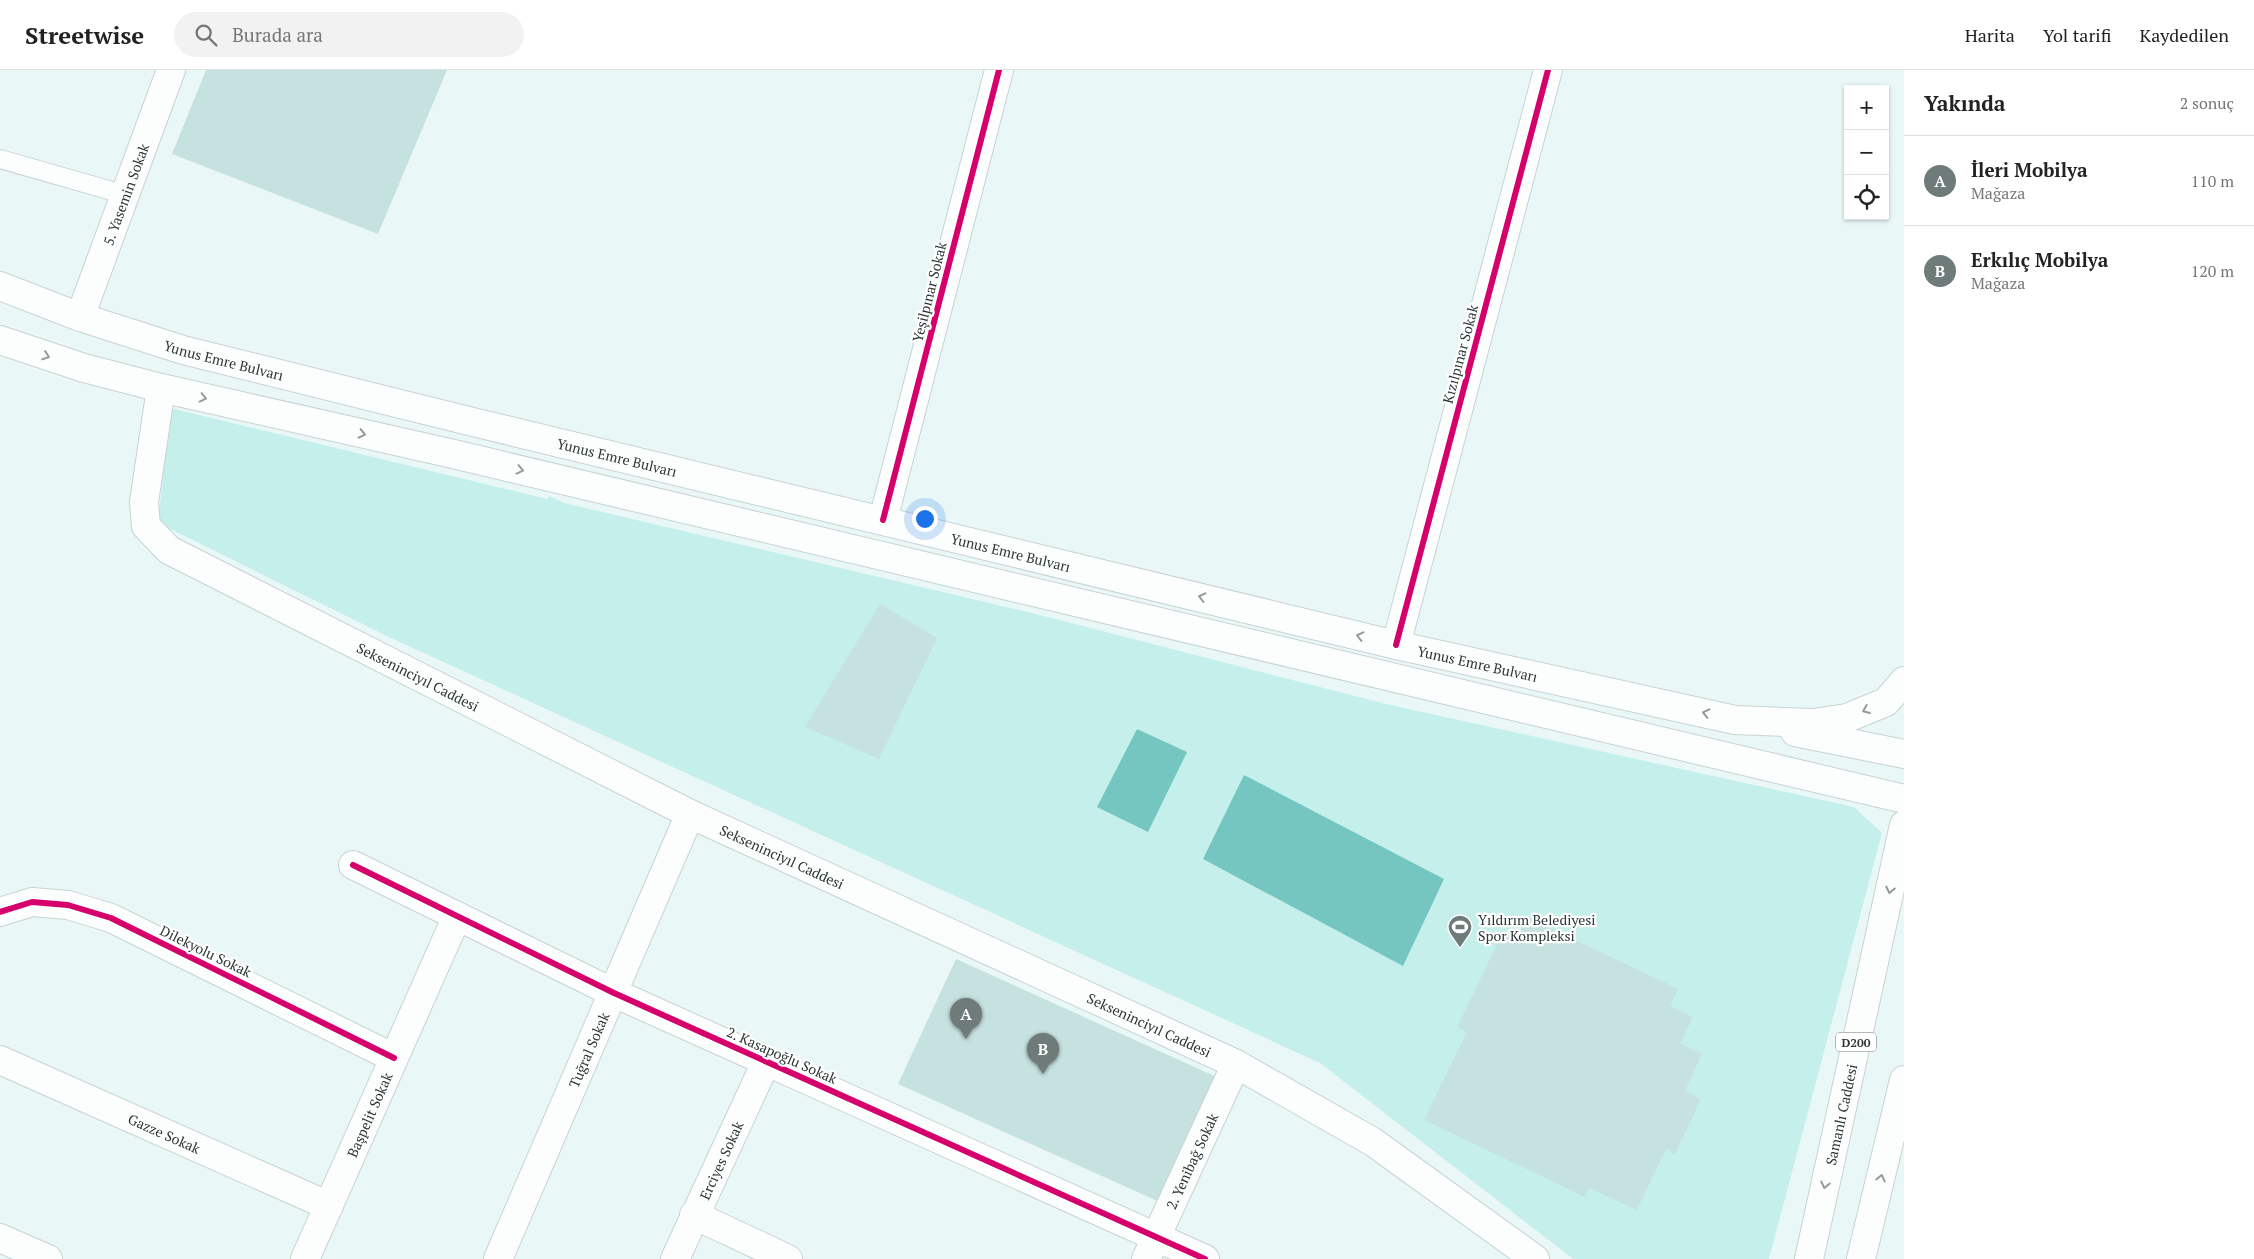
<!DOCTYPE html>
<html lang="tr">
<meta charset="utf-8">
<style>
:root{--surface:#fff;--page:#f2f2f2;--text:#222;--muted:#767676;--line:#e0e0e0;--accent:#6e7b79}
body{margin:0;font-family:"PT Serif",serif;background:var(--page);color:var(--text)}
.controls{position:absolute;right:15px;top:15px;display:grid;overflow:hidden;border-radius:0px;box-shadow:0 1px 4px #0004}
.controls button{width:45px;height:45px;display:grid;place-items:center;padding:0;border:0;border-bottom:1px solid var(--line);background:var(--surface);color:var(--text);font:25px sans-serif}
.you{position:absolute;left:924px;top:448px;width:18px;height:18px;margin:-12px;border:4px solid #fff;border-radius:50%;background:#1a73e8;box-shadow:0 0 0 8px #1a73e833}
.badge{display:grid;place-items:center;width:32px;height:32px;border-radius:50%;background:var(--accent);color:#fff;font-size:16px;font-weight:700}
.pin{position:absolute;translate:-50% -41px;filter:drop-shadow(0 1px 2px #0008)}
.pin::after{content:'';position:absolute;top:26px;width:18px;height:15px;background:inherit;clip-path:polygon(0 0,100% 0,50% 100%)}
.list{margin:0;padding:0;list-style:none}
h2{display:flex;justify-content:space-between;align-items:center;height:65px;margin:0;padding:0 20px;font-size:21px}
h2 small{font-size:16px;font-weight:400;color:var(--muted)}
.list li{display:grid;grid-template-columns:32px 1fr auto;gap:15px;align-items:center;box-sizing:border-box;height:90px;padding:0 20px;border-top:1px solid var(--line)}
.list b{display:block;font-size:19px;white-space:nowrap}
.list p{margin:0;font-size:16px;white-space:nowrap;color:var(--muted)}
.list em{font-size:16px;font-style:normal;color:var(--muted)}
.icon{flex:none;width:28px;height:28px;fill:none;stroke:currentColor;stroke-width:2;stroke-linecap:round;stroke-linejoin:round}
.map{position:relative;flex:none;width:1904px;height:1189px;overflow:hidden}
header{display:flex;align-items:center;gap:30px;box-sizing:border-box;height:70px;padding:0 25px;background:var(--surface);border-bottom:1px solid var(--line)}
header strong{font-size:24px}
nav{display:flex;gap:28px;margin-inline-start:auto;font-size:18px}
.search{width:350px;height:45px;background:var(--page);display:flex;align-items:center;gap:12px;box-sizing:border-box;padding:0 18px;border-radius:28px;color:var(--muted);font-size:19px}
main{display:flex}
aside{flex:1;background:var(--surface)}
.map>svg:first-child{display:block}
.grass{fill:#c5efeb}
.water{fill:#75c6c1}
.building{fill:#c6e2e0}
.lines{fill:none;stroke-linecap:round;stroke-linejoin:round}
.service-casing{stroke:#c7d3d2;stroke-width:20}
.minor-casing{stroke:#c7d3d2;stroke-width:30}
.secondary-casing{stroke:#c7d3d2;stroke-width:30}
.primary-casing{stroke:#c7d3d2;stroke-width:30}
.service{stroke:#fcfefe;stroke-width:18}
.minor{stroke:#fcfefe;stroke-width:28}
.secondary{stroke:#fcfefe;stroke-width:28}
.primary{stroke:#fcfefe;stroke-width:28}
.cycleway-casing{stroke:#fff;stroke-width:9}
.cycleway{stroke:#d6006c;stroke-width:6}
.oneway{stroke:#949a9a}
.labels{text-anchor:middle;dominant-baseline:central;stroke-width:4.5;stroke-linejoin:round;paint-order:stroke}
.shield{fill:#fff;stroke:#6b7372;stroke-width:1}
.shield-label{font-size:12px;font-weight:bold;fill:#2c3735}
.street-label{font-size:14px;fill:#2c3735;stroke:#fff}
.poi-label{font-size:14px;fill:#2c3735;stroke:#fff;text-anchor:start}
</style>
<header>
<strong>Streetwise</strong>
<div class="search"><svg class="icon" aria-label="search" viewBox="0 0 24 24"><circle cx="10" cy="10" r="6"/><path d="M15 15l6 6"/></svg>Burada ara</div>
<nav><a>Harita</a><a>Yol tarifi</a><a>Kaydedilen</a></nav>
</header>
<main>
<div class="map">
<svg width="1904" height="1189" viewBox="0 0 1904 1189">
<rect width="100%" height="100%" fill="#e9f8f7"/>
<polygon class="grass" points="170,338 547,429 549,426 564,433 1036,544 1386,634 1854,737 1882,763 1769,1189 1573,1189 1320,993 393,569 158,453"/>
<g class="water">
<polygon points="1137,659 1187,682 1148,762 1097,737"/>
<polygon points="1244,705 1444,809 1403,896 1203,789"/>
</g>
<g class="building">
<polygon points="206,0 447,0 378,164 172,84"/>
<polygon points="880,534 937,568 879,689 805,657"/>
<polygon points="1527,847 1678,919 1670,936 1693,947 1680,974 1702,984 1685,1021 1701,1029 1675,1084 1666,1079 1637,1140 1589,1118 1585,1127 1424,1050 1467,962 1457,957 1504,860 1517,867"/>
<polygon points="956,889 1221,1009 1164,1134 898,1014"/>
</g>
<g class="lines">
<defs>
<polyline id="service" points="0,89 126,125"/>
<g id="minor">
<path id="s1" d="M80 247 171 0"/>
<polyline points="883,450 999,0"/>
<polyline points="1396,575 1548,0"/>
<polyline points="353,795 614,923 1205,1189"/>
<polyline points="0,842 32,832 68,835 111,848 394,988"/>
<path id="s2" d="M0 990 329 1136"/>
<polyline points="694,1145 788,1189"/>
<polyline points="0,1168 48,1189"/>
<path id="s3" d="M305 1189 457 846"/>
<path id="s4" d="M498 1189 690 744"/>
<path id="s5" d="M675 1189 766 992"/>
<path id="s6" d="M1146 1189 1236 994"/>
</g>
<g id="secondary">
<path id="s7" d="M161 318 144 432 146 456 169 480 690 744 1236 994 1373 1072 1535 1189"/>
</g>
<g id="primary">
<path id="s8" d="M0 216 80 247 183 280 477 353 1396 575 1735 650 1813 653 1847 648 1886 632 1904 611"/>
<polyline points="0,270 84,298 161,318 449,383 1904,729"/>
<polyline points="1795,662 1904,684"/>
<path id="s9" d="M1809 1189 1904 755"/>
<polyline points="1861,1189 1904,1010"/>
</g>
</defs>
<use href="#service" class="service-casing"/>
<use href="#minor" class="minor-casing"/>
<use href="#secondary" class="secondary-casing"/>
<use href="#primary" class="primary-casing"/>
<use href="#service" class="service"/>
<use href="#minor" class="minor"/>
<use href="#secondary" class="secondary"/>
<use href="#primary" class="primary"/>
<defs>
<g id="cycleway">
<polyline points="883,450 999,0"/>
<polyline points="1396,575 1548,0"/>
<polyline points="353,795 614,923 1205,1189"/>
<polyline points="0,842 32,832 68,835 111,848 394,988"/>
</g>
</defs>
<use href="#cycleway" class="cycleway-casing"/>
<use href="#cycleway" class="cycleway"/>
</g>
<defs><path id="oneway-chevron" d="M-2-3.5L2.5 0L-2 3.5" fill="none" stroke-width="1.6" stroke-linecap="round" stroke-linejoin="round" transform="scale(1.25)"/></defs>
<g class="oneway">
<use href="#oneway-chevron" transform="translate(46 286) rotate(19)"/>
<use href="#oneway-chevron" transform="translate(203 328) rotate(13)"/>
<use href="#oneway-chevron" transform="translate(362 364) rotate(13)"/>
<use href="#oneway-chevron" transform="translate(520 400) rotate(13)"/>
<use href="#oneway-chevron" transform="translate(1202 527) rotate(-166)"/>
<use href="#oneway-chevron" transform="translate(1360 566) rotate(-166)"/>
<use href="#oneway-chevron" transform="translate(1866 640) rotate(157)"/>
<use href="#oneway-chevron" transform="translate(1706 643) rotate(-167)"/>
<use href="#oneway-chevron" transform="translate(1890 820) rotate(102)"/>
<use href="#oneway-chevron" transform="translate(1881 1108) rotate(-77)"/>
<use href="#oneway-chevron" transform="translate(1825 1115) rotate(102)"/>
</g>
<defs>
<symbol id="stadium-pin" viewBox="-11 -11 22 30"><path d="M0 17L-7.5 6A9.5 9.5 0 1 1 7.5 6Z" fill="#6e7b79" stroke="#fff"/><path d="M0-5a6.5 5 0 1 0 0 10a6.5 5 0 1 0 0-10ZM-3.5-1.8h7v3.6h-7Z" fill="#fff"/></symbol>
</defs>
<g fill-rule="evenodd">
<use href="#stadium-pin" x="1446" y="843" width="28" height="38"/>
</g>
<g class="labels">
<rect class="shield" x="1836" y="962.5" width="40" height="19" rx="4"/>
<g class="shield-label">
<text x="1856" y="972">D200</text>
</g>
<g class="street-label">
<text stroke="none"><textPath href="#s1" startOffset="131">5. Yasemin Sokak</textPath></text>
<text transform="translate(929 222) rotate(-76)">Yeşilpınar Sokak</text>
<text transform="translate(1460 284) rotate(-75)">Kızılpınar Sokak</text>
<text stroke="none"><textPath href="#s8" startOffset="236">Yunus Emre Bulvarı</textPath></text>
<text stroke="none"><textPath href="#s8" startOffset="641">Yunus Emre Bulvarı</textPath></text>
<text stroke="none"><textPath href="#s8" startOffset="1046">Yunus Emre Bulvarı</textPath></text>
<text stroke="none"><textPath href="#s8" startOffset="1526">Yunus Emre Bulvarı</textPath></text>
<text stroke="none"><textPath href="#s7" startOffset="452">Sekseninciyıl Caddesi</textPath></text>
<text stroke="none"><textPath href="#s7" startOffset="858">Sekseninciyıl Caddesi</textPath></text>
<text transform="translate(206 881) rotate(26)">Dilekyolu Sokak</text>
<text stroke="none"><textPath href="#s7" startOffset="1262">Sekseninciyıl Caddesi</textPath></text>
<text stroke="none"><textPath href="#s4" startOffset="228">Tuğral Sokak</textPath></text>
<text transform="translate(782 985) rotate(24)">2. Kasapoğlu Sokak</text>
<text stroke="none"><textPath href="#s3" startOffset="158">Başpelit Sokak</textPath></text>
<text stroke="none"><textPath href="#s9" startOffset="148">Samanlı Caddesi</textPath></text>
<text stroke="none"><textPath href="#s2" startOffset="180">Gazze Sokak</textPath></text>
<text stroke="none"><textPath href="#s5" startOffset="109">Erciyes Sokak</textPath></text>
<text stroke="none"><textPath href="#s6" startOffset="108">2. Yenibağ Sokak</textPath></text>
</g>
<g class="poi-label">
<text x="1478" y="849">Yıldırım Belediyesi<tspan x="1478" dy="16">Spor Kompleksi</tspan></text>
</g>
</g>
</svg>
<div class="controls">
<button>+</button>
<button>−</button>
<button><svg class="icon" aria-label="locate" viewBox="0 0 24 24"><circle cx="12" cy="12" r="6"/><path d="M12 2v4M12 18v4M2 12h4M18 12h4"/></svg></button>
</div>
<div class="you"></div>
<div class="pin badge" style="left:966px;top:969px">A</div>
<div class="pin badge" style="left:1043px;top:1004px">B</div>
</div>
<aside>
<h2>Yakında<small>2 sonuç</small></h2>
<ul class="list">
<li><span class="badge">A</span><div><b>İleri Mobilya</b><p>Mağaza</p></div><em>110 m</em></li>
<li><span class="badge">B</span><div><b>Erkılıç Mobilya</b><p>Mağaza</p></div><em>120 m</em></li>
</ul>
</aside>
</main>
